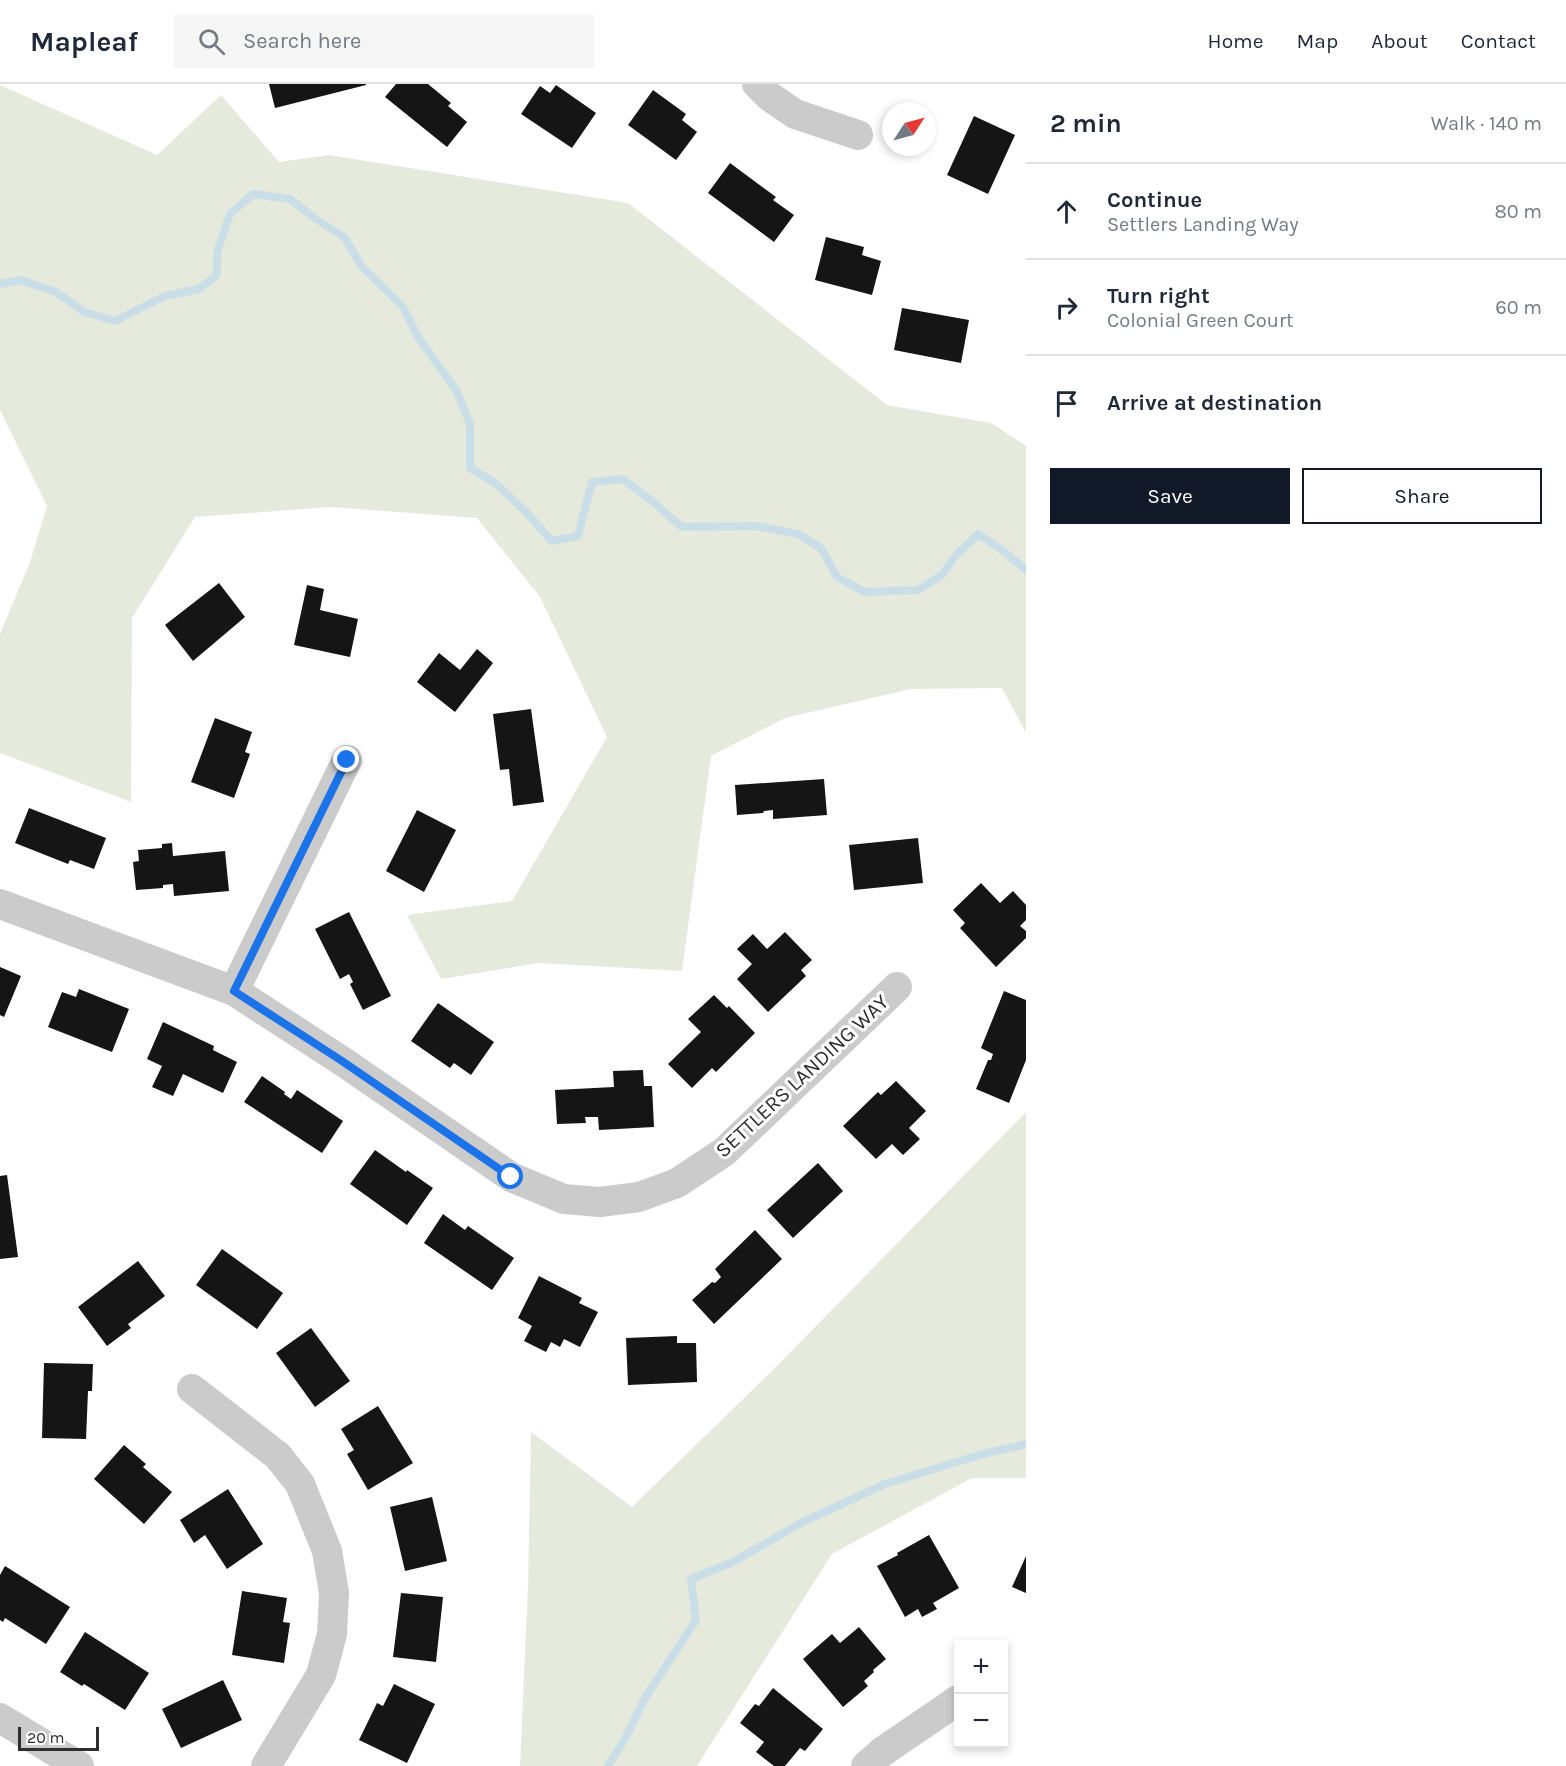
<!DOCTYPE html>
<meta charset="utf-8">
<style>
:root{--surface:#fff;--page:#f6f6f7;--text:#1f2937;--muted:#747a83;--line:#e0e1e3;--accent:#111827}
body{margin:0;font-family:Karla,sans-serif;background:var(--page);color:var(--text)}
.controls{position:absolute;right:18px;bottom:18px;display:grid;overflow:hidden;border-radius:0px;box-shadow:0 3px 9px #0003}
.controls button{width:54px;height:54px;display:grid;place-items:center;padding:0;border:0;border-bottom:2px solid var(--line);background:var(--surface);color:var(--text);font:30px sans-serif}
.compass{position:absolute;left:882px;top:18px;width:54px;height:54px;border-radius:50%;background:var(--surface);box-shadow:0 3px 9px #0003;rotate:54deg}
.scale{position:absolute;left:18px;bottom:15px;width:81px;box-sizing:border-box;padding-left:6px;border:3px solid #2e2e2e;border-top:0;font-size:16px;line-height:21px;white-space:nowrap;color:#2e2e2e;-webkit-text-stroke:4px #fff;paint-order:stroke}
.stop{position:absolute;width:18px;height:18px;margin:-14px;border:4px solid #1a73e8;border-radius:50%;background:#fff}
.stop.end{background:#1a73e8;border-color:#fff;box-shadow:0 2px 6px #0008}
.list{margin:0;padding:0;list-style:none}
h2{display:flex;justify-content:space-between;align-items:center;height:78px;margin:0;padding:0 24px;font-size:26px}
h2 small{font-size:20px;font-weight:400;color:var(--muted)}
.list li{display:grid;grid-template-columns:39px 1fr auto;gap:18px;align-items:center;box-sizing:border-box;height:96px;padding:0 24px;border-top:2px solid var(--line)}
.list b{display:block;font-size:22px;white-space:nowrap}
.list p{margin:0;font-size:20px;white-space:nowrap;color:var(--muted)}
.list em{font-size:20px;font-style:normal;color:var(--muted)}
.actions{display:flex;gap:12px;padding:18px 24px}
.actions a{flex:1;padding:14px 0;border:2px solid var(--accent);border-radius:0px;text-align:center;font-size:21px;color:var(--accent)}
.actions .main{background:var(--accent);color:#fff}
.icon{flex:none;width:33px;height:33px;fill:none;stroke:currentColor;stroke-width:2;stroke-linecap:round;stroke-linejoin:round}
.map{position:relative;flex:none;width:1026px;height:1682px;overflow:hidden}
header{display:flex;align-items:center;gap:36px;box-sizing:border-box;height:84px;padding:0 30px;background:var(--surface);border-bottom:2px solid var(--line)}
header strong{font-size:28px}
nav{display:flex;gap:33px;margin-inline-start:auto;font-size:21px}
.search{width:420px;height:54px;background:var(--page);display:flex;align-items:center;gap:15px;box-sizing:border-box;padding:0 21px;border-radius:0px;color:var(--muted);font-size:22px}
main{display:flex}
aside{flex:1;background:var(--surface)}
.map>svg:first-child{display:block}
.green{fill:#e5eadd}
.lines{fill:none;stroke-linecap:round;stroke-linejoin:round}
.stream{stroke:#cadee8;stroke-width:8}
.building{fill:#151515}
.minor{stroke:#cbcbcb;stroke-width:30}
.route{stroke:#1a73e8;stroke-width:8}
.labels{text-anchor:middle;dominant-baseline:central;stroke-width:6;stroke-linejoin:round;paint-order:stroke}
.street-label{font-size:21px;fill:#2e2e2e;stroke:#fff}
</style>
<header>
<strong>Mapleaf</strong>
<div class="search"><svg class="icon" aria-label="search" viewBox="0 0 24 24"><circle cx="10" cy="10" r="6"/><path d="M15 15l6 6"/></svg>Search here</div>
<nav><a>Home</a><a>Map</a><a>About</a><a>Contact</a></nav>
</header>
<main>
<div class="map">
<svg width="1026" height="1682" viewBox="0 0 1026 1682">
<rect width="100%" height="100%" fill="#fff"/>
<g class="green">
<polygon points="0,1 157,71 221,11 279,78 329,71 628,119 887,321 991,339 1026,362 1026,649 1002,604 911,605 785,634 711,672 682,887 539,879 441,895 407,831 512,817 607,653 540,513 477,434 330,423 195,433 132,534 131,718 0,669 0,550 30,478 47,422 0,326"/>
<polygon points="1026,1028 1026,1394 972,1394 832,1470 697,1682 520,1682 528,1502 531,1348 632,1423 773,1286"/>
</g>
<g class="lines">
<g class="stream">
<polyline points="0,200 20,196 56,208 84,228 115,237 165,212 199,205 216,192 218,165 230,130 253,110 290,115 313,133 345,154 362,183 403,223 418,253 456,306 470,340 470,384 495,399 525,427 552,457 578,452 592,398 623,395 653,418 682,443 757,442 798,450 821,464 837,493 865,508 918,506 942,491 956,471 978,450 1002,466 1026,486"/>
<polyline points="608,1682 626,1653 645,1614 696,1536 691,1495 733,1478 801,1439 885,1400 983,1370 1026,1360"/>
</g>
</g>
<g class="building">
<polygon points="269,0 366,0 366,1 275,24"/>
<polygon points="396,0 428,0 451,19 448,22 467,38 447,63 385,13"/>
<polygon points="556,1 596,29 572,64 521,30 540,2 550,9"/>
<polygon points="653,6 686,30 682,36 697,48 676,76 628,41"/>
<polygon points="974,32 1015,51 988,110 947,91"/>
<polygon points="730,79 776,113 773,116 794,131 774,158 708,109"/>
<polygon points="826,153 864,163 862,171 881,177 872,211 815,196"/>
<polygon points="902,224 969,236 961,279 894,266"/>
<polygon points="219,499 245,533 193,577 165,541"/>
<polygon points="307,501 324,505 320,526 358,535 350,573 294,561"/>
<polygon points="477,565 493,579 455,628 417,598 439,569 460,586"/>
<polygon points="531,625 544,718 513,722 509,685 500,686 493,630"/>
<polygon points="215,634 252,648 245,668 250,670 234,714 191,698"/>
<polygon points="824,695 827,731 773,735 773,726 764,727 763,729 737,731 735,701"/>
<polygon points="29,724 106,754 94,785 70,776 68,780 15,759"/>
<polygon points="417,726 456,746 424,808 386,787"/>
<polygon points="918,754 923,799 854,806 849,761"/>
<polygon points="172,759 173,772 225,767 229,807 174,812 173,800 163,801 163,804 136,806 133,778 139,777 138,766 162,764 162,760"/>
<polygon points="981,799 1000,819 1013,807 1026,821 1026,836 1020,842 1026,847 1026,854 996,883 960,844 965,839 953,826"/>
<polygon points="349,828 391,912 363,926 350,900 353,898 349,890 340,895 315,845"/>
<polygon points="785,848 812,876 801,886 806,892 768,928 737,895 752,880 737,865 753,850 767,865"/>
<polygon points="0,883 21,892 4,933 0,931"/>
<polygon points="79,905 129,925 112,968 48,943 62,908 76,913"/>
<polygon points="1004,907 1026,916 1026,976 1009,1019 976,1005 988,976 991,976 993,970 981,964"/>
<polygon points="714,911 727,924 729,922 755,949 716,988 712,984 692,1004 668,980 701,948 688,935"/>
<polygon points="438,919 494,958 471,991 454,979 450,984 411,957"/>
<polygon points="163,938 214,962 213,966 237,978 223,1009 183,990 173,1012 152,1003 162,982 147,975"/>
<polygon points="643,986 644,1002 652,1002 654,1043 599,1046 598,1033 585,1033 586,1039 557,1040 555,1006 614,1003 613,987"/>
<polygon points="262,992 285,1008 284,1010 291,1015 297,1006 343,1037 322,1069 244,1018"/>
<polygon points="896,997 926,1027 909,1044 920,1055 903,1071 892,1060 876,1075 843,1042 878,1008 881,1011"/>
<polygon points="375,1066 406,1088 407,1086 433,1104 407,1141 350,1100"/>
<polygon points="818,1079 843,1107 793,1154 767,1126"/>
<polygon points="7,1091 18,1173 0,1175 0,1092"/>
<polygon points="443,1130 465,1146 468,1142 514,1174 492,1206 424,1159"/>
<polygon points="755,1146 782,1175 714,1240 692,1216 712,1198 715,1199 721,1193 715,1185"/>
<polygon points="222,1165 283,1209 257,1245 196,1201"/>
<polygon points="138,1177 165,1212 128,1240 131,1244 107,1262 78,1223"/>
<polygon points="539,1192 582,1214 579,1219 598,1228 580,1263 564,1255 560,1263 551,1258 546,1268 524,1257 532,1242 518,1234"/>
<polygon points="311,1244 350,1297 315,1323 276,1269"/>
<polygon points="677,1252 677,1259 696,1259 697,1298 628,1301 626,1254"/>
<polygon points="44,1279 93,1280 92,1307 88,1307 86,1355 42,1354"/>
<polygon points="378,1322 413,1379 368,1406 347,1370 354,1366 341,1345"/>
<polygon points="124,1361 146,1380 143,1383 172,1408 144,1440 94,1395"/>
<polygon points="228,1405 263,1460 227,1485 205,1451 194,1459 180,1436"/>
<polygon points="432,1413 447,1477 405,1487 390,1423"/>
<polygon points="929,1451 959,1504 933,1519 937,1525 922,1533 918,1525 905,1533 877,1482 898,1471 897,1469"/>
<polygon points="1026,1472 1026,1509 1012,1503"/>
<polygon points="5,1482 70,1523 46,1560 5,1534 3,1538 0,1536 0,1491"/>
<polygon points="242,1507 287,1514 283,1538 290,1539 284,1579 232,1571"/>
<polygon points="401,1509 443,1513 436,1578 393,1573"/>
<polygon points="859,1543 886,1575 873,1586 874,1588 864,1597 868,1602 843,1623 803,1575 832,1550 840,1559"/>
<polygon points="85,1548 149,1589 125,1626 84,1600 82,1602 60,1588"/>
<polygon points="223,1596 242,1636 181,1664 162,1625"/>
<polygon points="394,1600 435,1620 407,1679 359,1656 377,1619 383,1622"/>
<polygon points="773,1604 823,1645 805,1667 800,1664 785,1682 774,1682 756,1668 764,1658 740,1639 755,1620 759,1622"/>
</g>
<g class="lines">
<g class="minor">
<polyline points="757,0 769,12 795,30 858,51"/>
<polyline points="0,820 234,907 342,977 511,1093 564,1115 600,1118 639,1113 677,1099 724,1068 897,903"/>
<polyline points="234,907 347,676"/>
<polyline points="192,1305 278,1372 300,1400 327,1467 334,1509 332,1550 321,1591 266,1682"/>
<polyline points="0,1634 79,1682"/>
<polyline points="866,1682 882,1668 958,1616"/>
</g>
</g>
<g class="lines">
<polyline class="route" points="347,676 234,907 342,977 511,1093"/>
</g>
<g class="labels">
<g class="street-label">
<text transform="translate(802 992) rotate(-43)">SETTLERS LANDING WAY</text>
</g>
</g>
</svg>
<div class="controls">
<button>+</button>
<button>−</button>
</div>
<svg class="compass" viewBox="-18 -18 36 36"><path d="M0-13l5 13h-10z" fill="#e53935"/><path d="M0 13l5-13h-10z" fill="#747a83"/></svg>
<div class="scale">20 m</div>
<div class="stop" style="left:511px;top:1093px"></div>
<div class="stop end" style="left:347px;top:676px"></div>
</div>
<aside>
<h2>2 min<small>Walk · 140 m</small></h2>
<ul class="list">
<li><svg class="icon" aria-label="ahead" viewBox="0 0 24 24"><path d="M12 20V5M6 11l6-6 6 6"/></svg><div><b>Continue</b><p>Settlers Landing Way</p></div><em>80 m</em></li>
<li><svg class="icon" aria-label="right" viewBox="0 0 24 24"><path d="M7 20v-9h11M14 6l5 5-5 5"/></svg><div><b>Turn right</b><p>Colonial Green Court</p></div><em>60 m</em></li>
<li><svg class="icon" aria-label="arrive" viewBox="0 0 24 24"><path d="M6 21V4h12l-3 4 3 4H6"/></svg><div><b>Arrive at destination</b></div></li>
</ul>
<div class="actions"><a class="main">Save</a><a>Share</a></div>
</aside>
</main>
